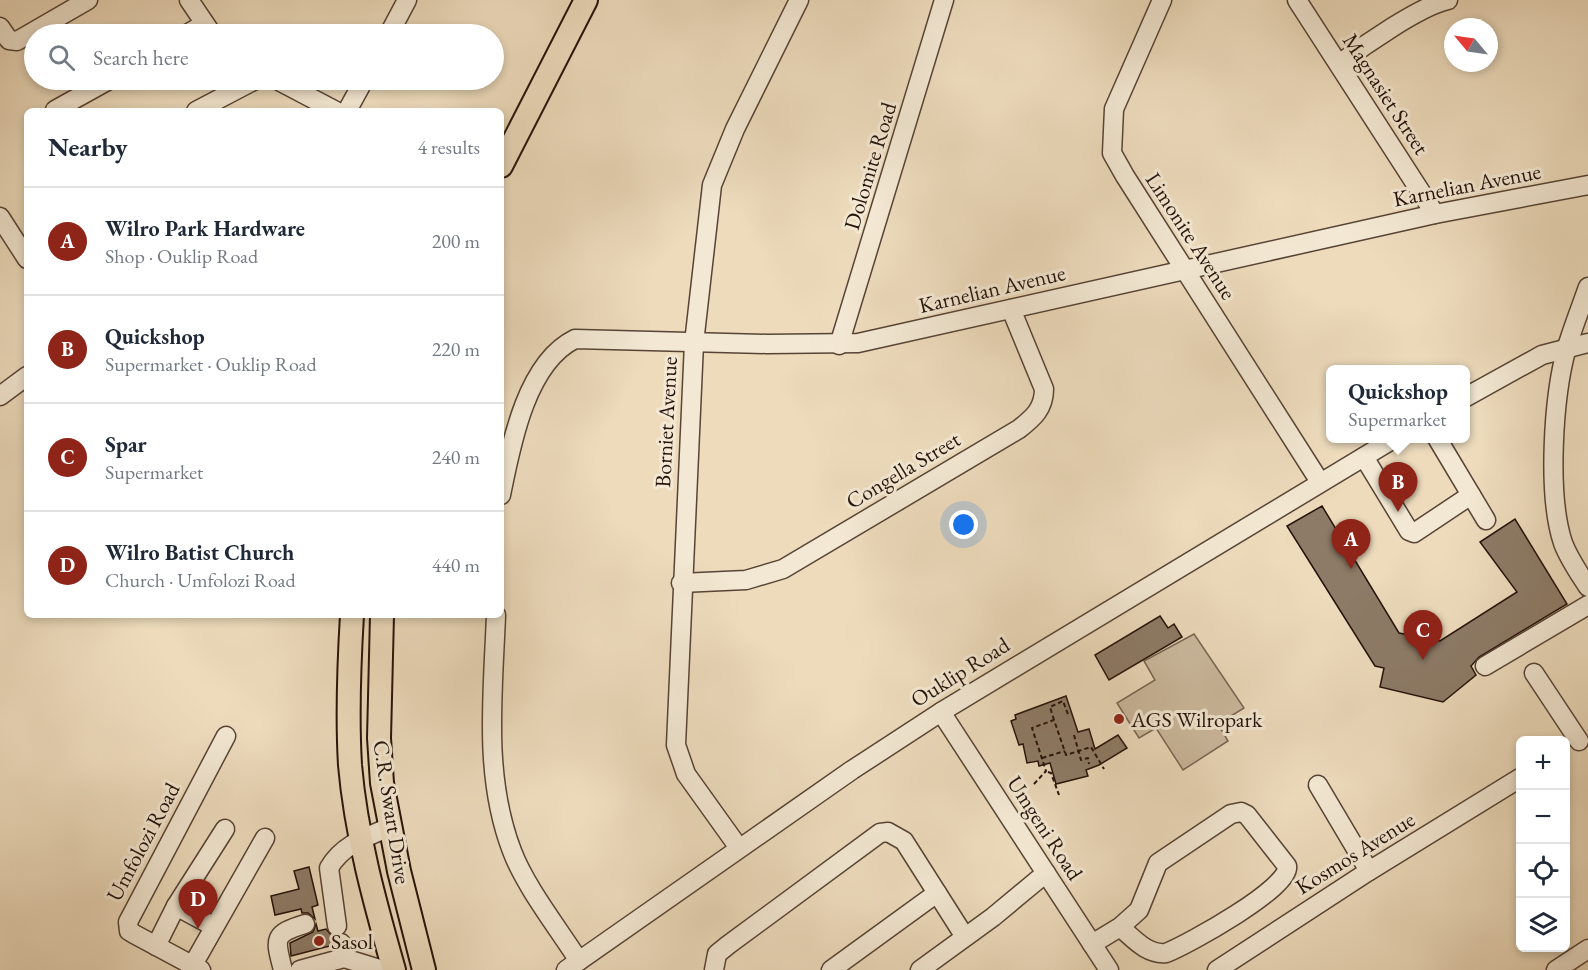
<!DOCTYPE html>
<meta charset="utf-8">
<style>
:root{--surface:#fff;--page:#f6f6f7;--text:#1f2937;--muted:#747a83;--line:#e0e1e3;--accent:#8f2418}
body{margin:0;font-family:"EB Garamond",serif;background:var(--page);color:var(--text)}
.controls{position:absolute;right:18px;bottom:18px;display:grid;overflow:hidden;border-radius:9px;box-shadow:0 3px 9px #0003}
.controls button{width:54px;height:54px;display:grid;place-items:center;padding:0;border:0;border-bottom:2px solid var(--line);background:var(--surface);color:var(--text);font:30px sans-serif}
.compass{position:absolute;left:1444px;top:18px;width:54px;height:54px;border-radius:50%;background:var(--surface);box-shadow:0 3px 9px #0003;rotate:299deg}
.you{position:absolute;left:964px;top:525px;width:21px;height:21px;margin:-15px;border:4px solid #fff;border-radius:50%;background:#1a73e8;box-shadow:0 0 0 9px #1a73e833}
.badge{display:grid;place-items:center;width:39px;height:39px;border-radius:50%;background:var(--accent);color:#fff;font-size:20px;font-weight:700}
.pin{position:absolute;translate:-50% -50px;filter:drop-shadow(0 2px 3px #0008)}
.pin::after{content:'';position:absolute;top:32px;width:21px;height:18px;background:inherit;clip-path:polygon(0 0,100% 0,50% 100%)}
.popup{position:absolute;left:1326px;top:365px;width:144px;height:78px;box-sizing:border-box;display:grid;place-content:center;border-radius:9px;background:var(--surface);filter:drop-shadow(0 2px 4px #0005);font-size:20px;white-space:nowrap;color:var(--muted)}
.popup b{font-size:22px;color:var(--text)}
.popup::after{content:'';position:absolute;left:50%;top:100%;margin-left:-12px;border:12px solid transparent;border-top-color:var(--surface)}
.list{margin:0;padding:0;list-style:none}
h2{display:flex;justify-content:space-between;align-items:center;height:78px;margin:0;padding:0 24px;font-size:26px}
h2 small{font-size:20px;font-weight:400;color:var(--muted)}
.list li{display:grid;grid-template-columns:39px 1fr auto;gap:18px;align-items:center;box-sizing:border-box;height:108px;padding:0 24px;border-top:2px solid var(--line)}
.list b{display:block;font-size:22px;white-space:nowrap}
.list p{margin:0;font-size:20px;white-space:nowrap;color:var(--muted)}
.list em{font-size:20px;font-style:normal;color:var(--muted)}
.icon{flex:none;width:33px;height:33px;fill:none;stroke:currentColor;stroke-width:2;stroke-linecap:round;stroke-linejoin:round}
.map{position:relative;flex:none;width:1588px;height:970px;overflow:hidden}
.search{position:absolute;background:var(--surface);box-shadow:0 3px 9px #0003;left:24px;top:24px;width:480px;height:66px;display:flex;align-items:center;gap:15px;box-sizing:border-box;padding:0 21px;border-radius:33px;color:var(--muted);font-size:22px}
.panel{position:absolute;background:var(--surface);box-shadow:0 3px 9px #0003;left:24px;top:108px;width:480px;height:510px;border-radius:9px}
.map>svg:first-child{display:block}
.green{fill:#cbb99e;stroke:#786654;stroke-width:1.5}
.building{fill:#8d7b67;stroke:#25120a;stroke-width:1.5}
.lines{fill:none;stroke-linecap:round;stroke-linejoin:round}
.minor-casing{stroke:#574436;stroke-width:21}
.major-casing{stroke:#25120a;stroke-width:26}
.path{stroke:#25120a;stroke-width:2;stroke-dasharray:4.5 3;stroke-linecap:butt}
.minor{stroke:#f3e8d3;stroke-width:18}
.major{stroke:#eddbbc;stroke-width:22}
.poi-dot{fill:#8f2418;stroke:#f3e8d3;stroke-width:2}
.labels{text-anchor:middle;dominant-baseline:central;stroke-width:6;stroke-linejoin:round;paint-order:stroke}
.street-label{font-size:22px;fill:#25120a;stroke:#f3e8d3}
.poi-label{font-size:22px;fill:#25120a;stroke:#f3e8d3;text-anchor:start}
</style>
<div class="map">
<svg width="1588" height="970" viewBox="0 0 1588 970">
<rect width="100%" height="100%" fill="#eddbbc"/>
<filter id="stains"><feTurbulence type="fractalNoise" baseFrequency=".00333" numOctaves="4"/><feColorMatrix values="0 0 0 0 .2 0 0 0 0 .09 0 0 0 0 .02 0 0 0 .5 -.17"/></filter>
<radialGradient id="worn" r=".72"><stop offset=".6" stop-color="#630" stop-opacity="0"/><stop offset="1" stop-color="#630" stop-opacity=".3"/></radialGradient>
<polygon class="green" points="1194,634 1244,708 1218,724 1228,741 1183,770 1156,728 1139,738 1117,703 1155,680 1144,661"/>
<g class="building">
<polygon points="1322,506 1399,633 1440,641 1517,592 1480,542 1515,519 1567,604 1479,657 1471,666 1476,675 1443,702 1380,687 1384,668 1375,666 1287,526"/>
<polygon points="1160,616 1168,628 1174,624 1182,637 1109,680 1095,655"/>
<polygon points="1066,696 1078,732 1089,729 1095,749 1118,735 1127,748 1099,765 1086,770 1088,776 1056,784 1050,763 1039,766 1038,761 1027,763 1023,744 1019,745 1011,721 1016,719 1015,715"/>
<polygon points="309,867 318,905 312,907 315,919 308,913 302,913 301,909 275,915 271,896 299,889 294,871"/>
<polygon points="316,924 318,931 326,929 332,936 330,946 291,956 290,943 313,932"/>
</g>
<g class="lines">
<defs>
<g id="minor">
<polyline points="189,0 212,34"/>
<polyline points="1162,0 1114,109 1112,153 1125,176 1320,482"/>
<polyline points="1297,0 1435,214"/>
<polyline points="0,27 9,40 17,41 88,0"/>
<polyline points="187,34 204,24"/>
<polyline points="389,34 407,0"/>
<path d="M1339 64C1363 46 1420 6 1448 0"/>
<polyline points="277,80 336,111"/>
<polyline points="55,110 109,80"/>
<polyline points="196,111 255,80"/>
<polyline points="347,111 364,80"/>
<polyline points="0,217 27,259"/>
<path d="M1588 287C1581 307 1573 327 1567 347 1553 397 1547 495 1563 543 1569 559 1579 573 1588 587"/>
<polyline points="839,345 944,0"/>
<polyline points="0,396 27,376"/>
<polyline points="1466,397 1542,355 1588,343"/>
<polyline points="1437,438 1486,520"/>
<polyline points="1364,457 1409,531 1414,533 1471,495"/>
<path d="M501 495C511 445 526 363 575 339L767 344 858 343 1435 214 1588 185"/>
<path d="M681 583 746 580 783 569 1019 429C1033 418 1044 409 1044 389L1011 309"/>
<path d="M496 615C493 694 483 776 512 851 525 886 558 928 579 961"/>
<polyline points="1485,666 1588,605"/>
<polyline points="1534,673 1579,741"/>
<polyline points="941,712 1109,970"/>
<polyline points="1318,785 1369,871"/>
<polyline points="739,848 686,774 676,745 694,343 712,185 735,129 799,0"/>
<polyline points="176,906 213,926"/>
<path d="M337 926 329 868C342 845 366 837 390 827"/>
<polyline points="341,943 344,958 383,970"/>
<path d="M1092 944 1120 927 1139 910 1158 863 1231 814 1241 812 1247 815 1287 866C1292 887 1187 945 1166 953 1147 955 1134 939 1120 927"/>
<polyline points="156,946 176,906 225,829"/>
<polyline points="190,970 265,838"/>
<polyline points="201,970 134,934 129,931 128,922 226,736"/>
<path d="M283 970C275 939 272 934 305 924"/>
<polyline points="300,970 344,958"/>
<polyline points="566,970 852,770 941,712 1395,438"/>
<polyline points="714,970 717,954 728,945 880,833 888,832 904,841 965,937"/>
<polyline points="831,970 937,893"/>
<polyline points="920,970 993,917 1046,873"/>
<polyline points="1217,970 1369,871 1520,778"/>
<polyline points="1556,970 1588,949"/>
</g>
<g id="major">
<polyline points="501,166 586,0"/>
<path d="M352 615C349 665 347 715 350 765 356 835 375 903 394 970"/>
<polyline points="382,615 379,738 382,783 399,871 424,970"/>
</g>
</defs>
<use href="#minor" class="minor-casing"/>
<use href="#major" class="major-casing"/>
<g class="path">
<polyline points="1054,720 1050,707 1063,701 1069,717"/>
<polyline points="1074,735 1081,760 1088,758 1089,764"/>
<polyline points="1042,758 1065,751"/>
<polyline points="1048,772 1051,773 1059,795"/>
<polyline points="1034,784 1046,771 1032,728 1054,720 1066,755 1091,747 1104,769"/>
</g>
<use href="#minor" class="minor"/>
<use href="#major" class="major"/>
</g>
<g class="poi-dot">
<circle cx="1119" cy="719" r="6"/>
<circle cx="319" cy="941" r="6"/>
</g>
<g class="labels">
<g class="street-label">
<text transform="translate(1386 94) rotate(57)">Magnasiet Street</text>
<text transform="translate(870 166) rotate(-73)">Dolomite Road</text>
<text transform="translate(1467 185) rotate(-11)">Karnelian Avenue</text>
<text transform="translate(1191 236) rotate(57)">Limonite Avenue</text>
<text transform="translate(992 289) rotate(-13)">Karnelian Avenue</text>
<text transform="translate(666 422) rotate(-87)">Borniet Avenue</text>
<text transform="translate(903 470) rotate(-31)">Congella Street</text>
<text transform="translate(960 672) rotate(-32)">Ouklip Road</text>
<text transform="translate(392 812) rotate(81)">C.R. Swart Drive</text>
<text transform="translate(1045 828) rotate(57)">Umgeni Road</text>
<text transform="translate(143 842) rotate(-62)">Umfolozi Road</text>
<text transform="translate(1355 853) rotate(-32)">Kosmos Avenue</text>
</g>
<g class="poi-label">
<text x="1131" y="719">AGS Wilropark</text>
<text x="331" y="941">Sasol</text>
</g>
</g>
<rect width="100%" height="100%" filter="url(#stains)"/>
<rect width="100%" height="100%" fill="url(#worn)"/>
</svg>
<div class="controls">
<button>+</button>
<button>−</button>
<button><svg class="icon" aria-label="locate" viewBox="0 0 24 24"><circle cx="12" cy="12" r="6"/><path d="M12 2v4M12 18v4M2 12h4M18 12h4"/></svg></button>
<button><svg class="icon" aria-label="layers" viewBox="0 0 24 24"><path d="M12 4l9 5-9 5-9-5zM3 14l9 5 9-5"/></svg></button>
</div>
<svg class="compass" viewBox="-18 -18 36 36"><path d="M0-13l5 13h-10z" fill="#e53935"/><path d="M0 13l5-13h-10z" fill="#747a83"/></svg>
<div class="you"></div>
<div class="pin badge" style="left:1351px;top:569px">A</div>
<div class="pin badge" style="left:1398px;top:512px">B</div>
<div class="popup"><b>Quickshop</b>Supermarket</div>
<div class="pin badge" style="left:1423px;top:660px">C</div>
<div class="pin badge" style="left:198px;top:929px">D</div>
<div class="search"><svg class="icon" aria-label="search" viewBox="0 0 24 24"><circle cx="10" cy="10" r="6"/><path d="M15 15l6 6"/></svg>Search here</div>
<section class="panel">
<h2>Nearby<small>4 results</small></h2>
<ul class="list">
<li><span class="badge">A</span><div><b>Wilro Park Hardware</b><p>Shop · Ouklip Road</p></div><em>200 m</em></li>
<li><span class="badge">B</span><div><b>Quickshop</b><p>Supermarket · Ouklip Road</p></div><em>220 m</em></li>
<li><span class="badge">C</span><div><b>Spar</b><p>Supermarket</p></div><em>240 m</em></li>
<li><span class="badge">D</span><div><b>Wilro Batist Church</b><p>Church · Umfolozi Road</p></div><em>440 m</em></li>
</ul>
</section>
</div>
